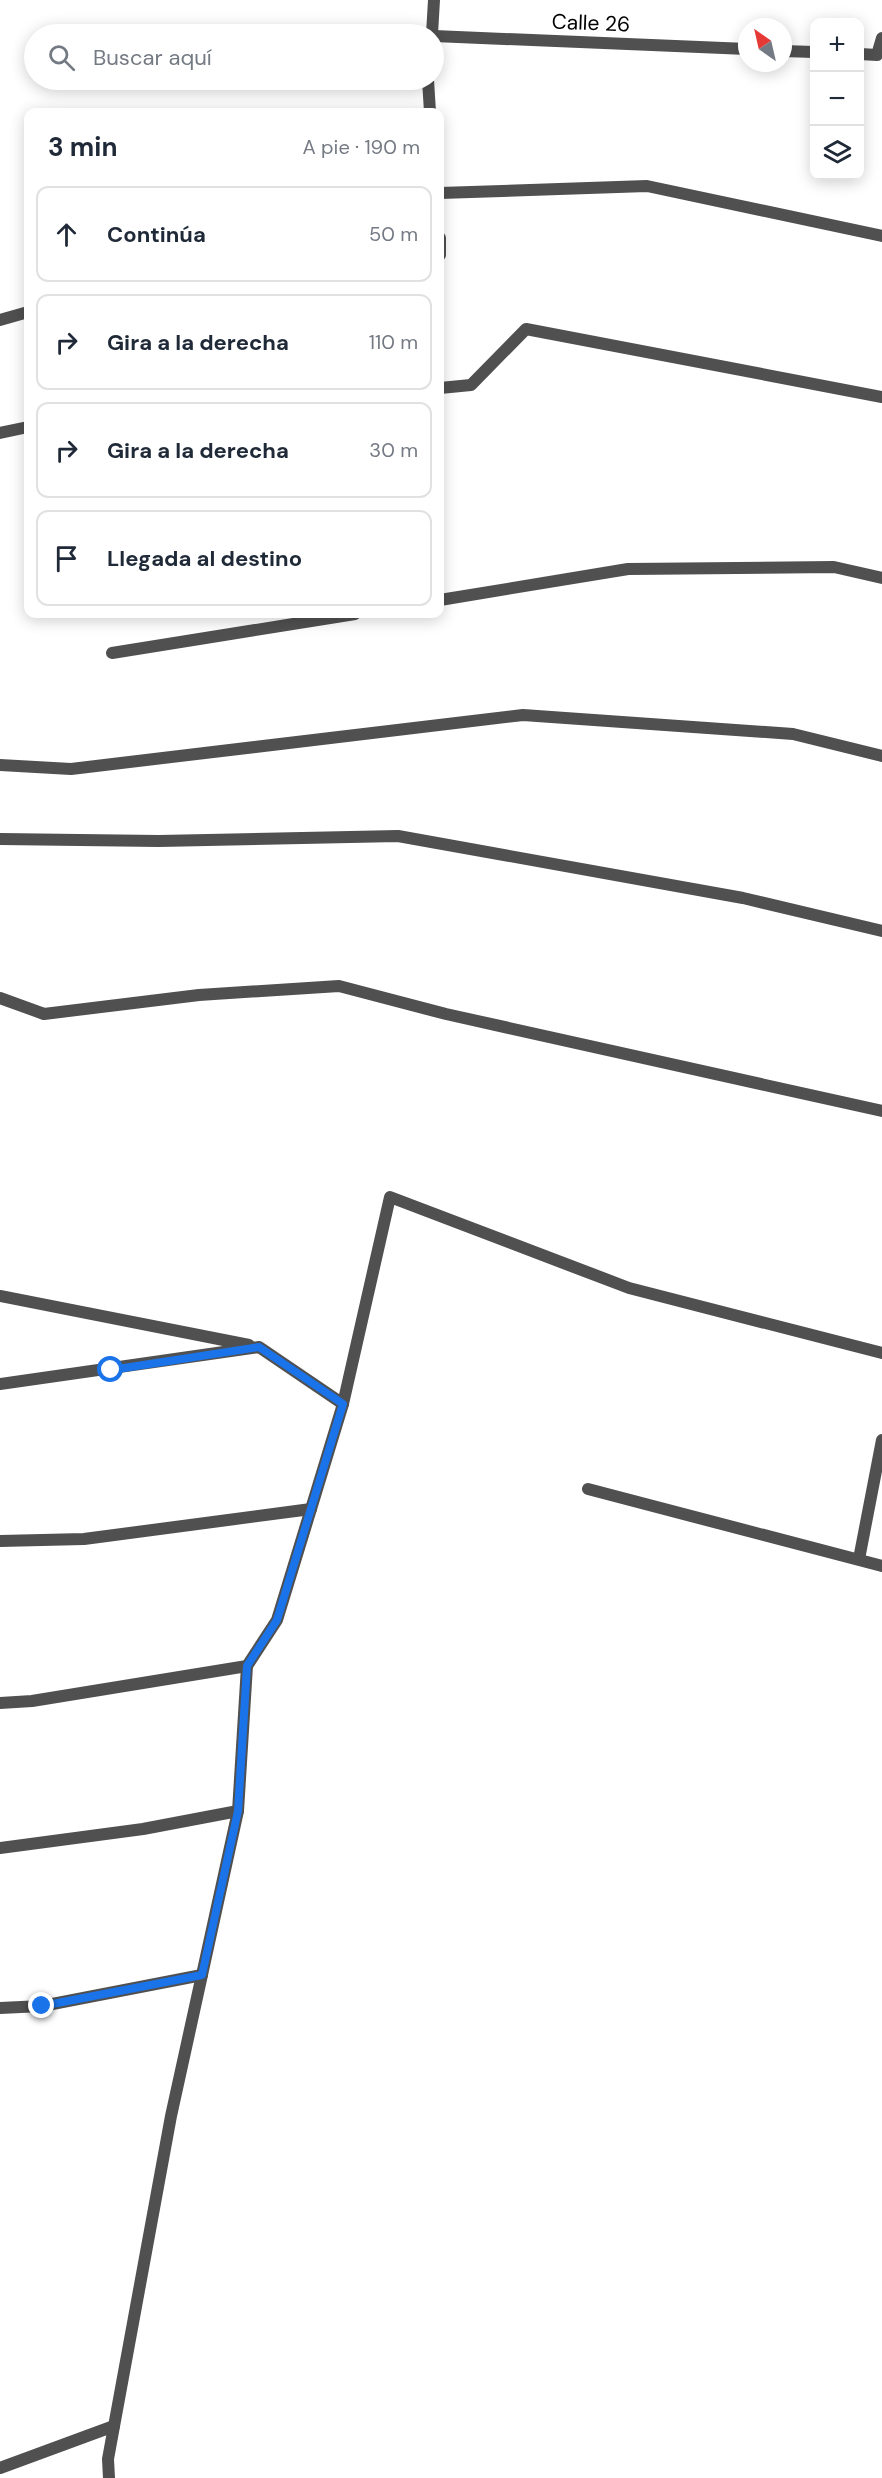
<!DOCTYPE html>
<html lang="es">
<meta charset="utf-8">
<style>
:root{--surface:#fff;--page:#f2f2f3;--text:#1f2937;--muted:#747a83;--line:#e0e1e3}
body{margin:0;font-family:"DM Sans",sans-serif;background:var(--page);color:var(--text)}
.controls{position:absolute;right:18px;top:18px;display:grid;overflow:hidden;border-radius:12px;box-shadow:0 3px 15px #0003}
.controls button{width:54px;height:54px;display:grid;place-items:center;padding:0;border:0;border-bottom:2px solid var(--line);background:var(--surface);color:var(--text);font:30px sans-serif}
.compass{position:absolute;left:738px;top:18px;width:54px;height:54px;border-radius:50%;background:var(--surface);box-shadow:0 3px 15px #0003;rotate:326deg}
.stop{position:absolute;width:18px;height:18px;margin:-14px;border:4px solid #1a73e8;border-radius:50%;background:#fff}
.stop.end{background:#1a73e8;border-color:#fff;box-shadow:0 2px 6px #0008}
.list{margin:0;padding:0;list-style:none}
h2{display:flex;justify-content:space-between;align-items:center;height:78px;margin:0;padding:0 24px;font-size:26px}
h2 small{font-size:20px;font-weight:400;color:var(--muted)}
.list li{display:grid;grid-template-columns:39px 1fr auto;gap:18px;align-items:center;box-sizing:border-box;height:96px;margin:0 12px 12px;padding:0 12px;border:2px solid var(--line);border-radius:12px}
.list b{display:block;font-size:22px;white-space:nowrap}
.list em{font-size:20px;font-style:normal;color:var(--muted)}
.icon{flex:none;width:33px;height:33px;fill:none;stroke:currentColor;stroke-width:2;stroke-linecap:round;stroke-linejoin:round}
.map{position:relative;flex:none;width:882px;height:2478px;overflow:hidden}
.search{position:absolute;background:var(--surface);box-shadow:0 3px 15px #0003;left:24px;top:24px;width:420px;height:66px;display:flex;align-items:center;gap:15px;box-sizing:border-box;padding:0 21px;border-radius:33px;color:var(--muted);font-size:22px}
.panel{position:absolute;background:var(--surface);box-shadow:0 3px 15px #0003;left:24px;top:108px;width:420px;height:510px;border-radius:12px}
.map>svg:first-child{display:block}
.lines{fill:none;stroke-linecap:round;stroke-linejoin:round}
.lane{stroke:#505050;stroke-width:12}
.street{stroke:#505050;stroke-width:12}
.route{stroke:#1a73e8;stroke-width:8}
.labels{text-anchor:middle;dominant-baseline:central;stroke-width:4.5;stroke-linejoin:round;paint-order:stroke}
.street-label{font-size:21px;fill:#000;stroke:#fff}
</style>
<div class="map">
<svg width="882" height="2478" viewBox="0 0 882 2478">
<rect width="100%" height="100%" fill="#fff"/>
<g class="lines">
<polyline class="lane" points="859,1559 882,1440"/>
<g class="street">
<polyline points="432,34 434,0"/>
<polyline points="434,36 747,49"/>
<polyline points="783,51 814,52"/>
<polyline points="860,54 877,55 882,38"/>
<polyline points="385,80 428,81"/>
<polyline points="428,80 430,112"/>
<polyline points="440,193 647,186 882,236"/>
<polyline points="440,238 440,255"/>
<polyline points="0,320 28,312"/>
<polyline points="440,388 471,385 526,329 882,397"/>
<polyline points="0,433 28,427"/>
<polyline points="440,600 628,569 834,567 882,578"/>
<polyline points="112,653 355,614"/>
<polyline points="0,765 71,769 523,715 793,734 882,756"/>
<polyline points="0,839 159,841 398,836 743,898 882,931"/>
<polyline points="0,998 44,1014 199,995 339,986 446,1014 882,1111"/>
<polyline points="0,1296 249,1345"/>
<polyline points="0,1384 259,1347 343,1404"/>
<polyline points="588,1489 882,1566"/>
<polyline points="0,1541 84,1539 311,1509"/>
<polyline points="0,1703 32,1701 247,1666 277,1620 311,1509 343,1404 390,1197 629,1288 882,1353"/>
<polyline points="0,1848 143,1829 238,1811 247,1666"/>
<polyline points="0,2008 42,2006 202,1975"/>
<polyline points="0,2468 114,2426"/>
<polyline points="109,2478 108,2459 171,2116 238,1811"/>
</g>
</g>
<g class="lines">
<polyline class="route" points="42,2006 202,1975 238,1811 247,1666 277,1620 343,1404 259,1347 111,1370"/>
</g>
<g class="labels">
<g class="street-label">
<text transform="translate(591 23) rotate(2)">Calle 26</text>
</g>
</g>
</svg>
<div class="controls">
<button>+</button>
<button>−</button>
<button><svg class="icon" aria-label="layers" viewBox="0 0 24 24"><path d="M12 4l9 5-9 5-9-5zM3 14l9 5 9-5"/></svg></button>
</div>
<svg class="compass" viewBox="-18 -18 36 36"><path d="M0-13l5 13h-10z" fill="#e53935"/><path d="M0 13l5-13h-10z" fill="#747a83"/></svg>
<div class="stop" style="left:111px;top:1370px"></div>
<div class="stop end" style="left:42px;top:2006px"></div>
<div class="search"><svg class="icon" aria-label="search" viewBox="0 0 24 24"><circle cx="10" cy="10" r="6"/><path d="M15 15l6 6"/></svg>Buscar aquí</div>
<section class="panel">
<h2>3 min<small>A pie · 190 m</small></h2>
<ul class="list">
<li><svg class="icon" aria-label="ahead" viewBox="0 0 24 24"><path d="M12 20V5M6 11l6-6 6 6"/></svg><div><b>Continúa</b></div><em>50 m</em></li>
<li><svg class="icon" aria-label="right" viewBox="0 0 24 24"><path d="M7 20v-9h11M14 6l5 5-5 5"/></svg><div><b>Gira a la derecha</b></div><em>110 m</em></li>
<li><svg class="icon" aria-label="right" viewBox="0 0 24 24"><path d="M7 20v-9h11M14 6l5 5-5 5"/></svg><div><b>Gira a la derecha</b></div><em>30 m</em></li>
<li><svg class="icon" aria-label="arrive" viewBox="0 0 24 24"><path d="M6 21V4h12l-3 4 3 4H6"/></svg><div><b>Llegada al destino</b></div></li>
</ul>
</section>
</div>
